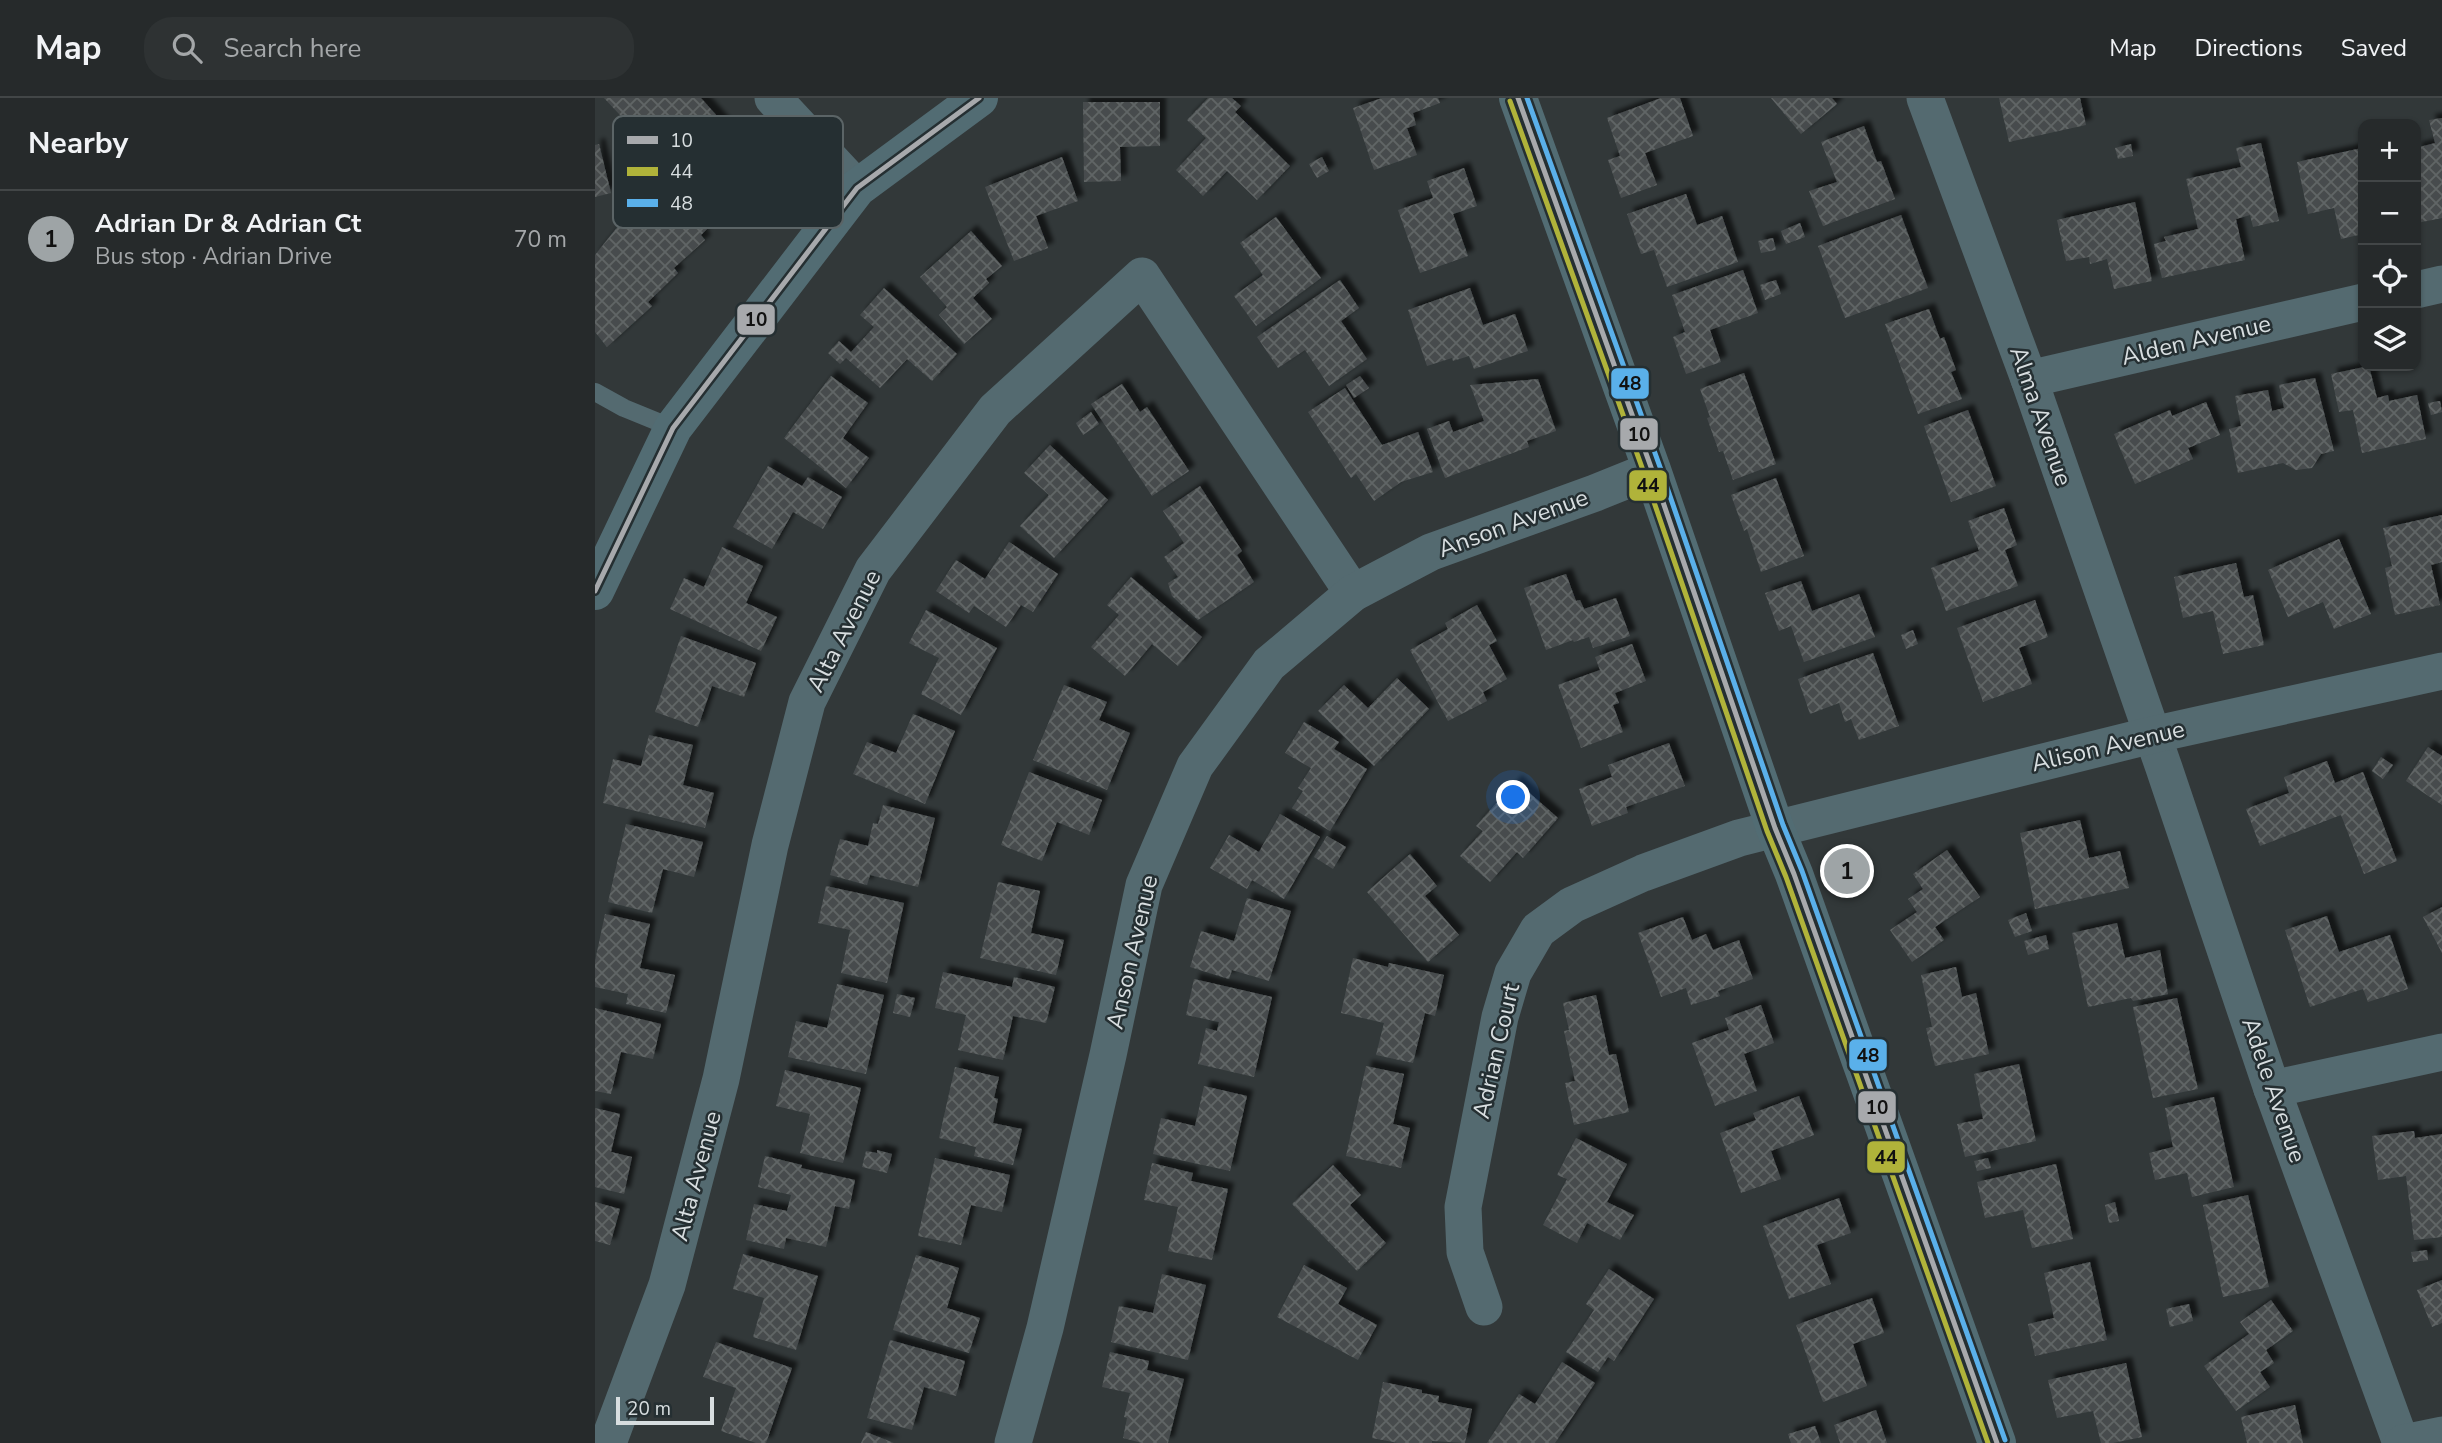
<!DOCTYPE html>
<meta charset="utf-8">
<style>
:root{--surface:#262a2b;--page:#2e3233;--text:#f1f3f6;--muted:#a4a7a9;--line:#424647;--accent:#9ea4a6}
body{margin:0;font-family:"Nunito Sans",sans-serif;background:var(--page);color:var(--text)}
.controls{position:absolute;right:21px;top:21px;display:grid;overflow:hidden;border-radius:14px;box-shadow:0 2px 5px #0004}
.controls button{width:63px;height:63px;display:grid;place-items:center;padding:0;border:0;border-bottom:2px solid var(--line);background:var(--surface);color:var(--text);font:35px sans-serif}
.scale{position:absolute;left:21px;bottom:18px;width:98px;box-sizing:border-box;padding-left:7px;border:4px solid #d8dee0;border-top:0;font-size:19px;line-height:24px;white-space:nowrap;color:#d8dee0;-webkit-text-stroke:5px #252f32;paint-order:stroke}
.you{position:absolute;left:919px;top:700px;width:24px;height:24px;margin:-18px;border:5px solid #fff;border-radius:50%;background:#1a73e8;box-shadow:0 0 0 10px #1a73e833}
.badge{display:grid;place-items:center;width:46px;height:46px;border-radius:50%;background:var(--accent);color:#111;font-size:23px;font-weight:700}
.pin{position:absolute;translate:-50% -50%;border:4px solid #fff;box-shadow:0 2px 7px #0006}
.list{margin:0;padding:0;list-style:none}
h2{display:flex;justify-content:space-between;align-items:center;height:91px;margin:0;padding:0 28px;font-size:30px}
h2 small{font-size:23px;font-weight:400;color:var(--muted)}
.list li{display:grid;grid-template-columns:46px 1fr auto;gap:21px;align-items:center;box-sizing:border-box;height:98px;padding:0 28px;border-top:2px solid var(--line)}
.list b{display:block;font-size:26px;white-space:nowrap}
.list p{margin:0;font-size:23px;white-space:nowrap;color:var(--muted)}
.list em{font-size:23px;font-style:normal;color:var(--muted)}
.icon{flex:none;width:38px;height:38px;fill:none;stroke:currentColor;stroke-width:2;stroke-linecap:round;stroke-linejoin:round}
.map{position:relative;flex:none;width:1847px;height:1345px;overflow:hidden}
header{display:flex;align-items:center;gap:42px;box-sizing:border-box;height:98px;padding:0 35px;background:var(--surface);border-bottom:2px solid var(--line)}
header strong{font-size:33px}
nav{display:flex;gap:38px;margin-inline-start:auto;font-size:24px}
.search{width:490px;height:63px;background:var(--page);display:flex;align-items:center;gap:18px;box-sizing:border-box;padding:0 24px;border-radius:28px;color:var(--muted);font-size:26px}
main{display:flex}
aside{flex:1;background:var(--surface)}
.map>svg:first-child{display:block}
.building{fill:url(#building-cross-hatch);filter:url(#shadow)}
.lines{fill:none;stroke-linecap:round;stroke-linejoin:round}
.lane{stroke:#546a70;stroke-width:18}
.street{stroke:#546a70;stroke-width:37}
.secondary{stroke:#526c73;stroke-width:38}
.bus-1-casing{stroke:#252f32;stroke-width:10}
.bus-2-casing{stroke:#252f32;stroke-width:10}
.bus-3-casing{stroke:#252f32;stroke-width:10}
.bus-1{stroke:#a7a9ac;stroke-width:5}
.bus-2{stroke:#b0b33a;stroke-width:5}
.bus-3{stroke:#5ab0ea;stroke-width:5}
.labels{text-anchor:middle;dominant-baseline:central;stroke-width:5;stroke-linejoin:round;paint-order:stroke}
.street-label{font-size:24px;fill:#d8dee0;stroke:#252f32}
.key{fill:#252f32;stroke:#5b6466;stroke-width:2}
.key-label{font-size:19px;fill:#d8dee0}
.line-badge{stroke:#252f32;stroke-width:2.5}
.pale-badge-label{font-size:19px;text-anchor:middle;font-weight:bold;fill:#111}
</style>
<header>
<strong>Map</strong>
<div class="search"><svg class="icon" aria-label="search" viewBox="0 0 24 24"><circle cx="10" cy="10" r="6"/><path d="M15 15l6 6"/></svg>Search here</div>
<nav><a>Map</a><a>Directions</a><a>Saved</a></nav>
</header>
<main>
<aside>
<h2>Nearby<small></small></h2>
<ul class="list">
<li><span class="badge">1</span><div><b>Adrian Dr &amp; Adrian Ct</b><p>Bus stop · Adrian Drive</p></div><em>70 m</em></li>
</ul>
</aside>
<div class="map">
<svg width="1847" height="1345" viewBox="0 0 1847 1345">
<defs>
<pattern id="building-cross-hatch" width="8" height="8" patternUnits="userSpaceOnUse" patternTransform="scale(1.75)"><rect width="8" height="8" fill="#474c4d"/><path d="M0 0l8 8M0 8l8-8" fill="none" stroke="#616566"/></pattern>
<filter id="shadow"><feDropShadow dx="6" dy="-6" stdDeviation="2" flood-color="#0009"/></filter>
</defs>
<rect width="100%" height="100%" fill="#323839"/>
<g class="building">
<polygon points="9,0 106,0 131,28 124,34 163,75 133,105 136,108 106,137 110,142 79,170 83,175 53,204 57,208 12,249 0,234 0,157 72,67"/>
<polygon points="613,0 637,0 646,8 640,14 695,68 662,102 632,73 608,98 581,72 611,40 592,22"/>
<polygon points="787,0 843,0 845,5 818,15 821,27 812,30 822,57 779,72 758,10"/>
<polygon points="1066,0 1085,0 1098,38 1050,55 1062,87 1026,100 1013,62 1025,58 1012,20"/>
<polygon points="1176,0 1237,0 1242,6 1206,36"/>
<polygon points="1404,0 1485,0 1491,27 1414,44"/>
<polygon points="488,4 565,4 565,48 525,49 526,83 489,84"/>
<polygon points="1847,20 1847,120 1822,125 1821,50 1840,45 1834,22"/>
<polygon points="1269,28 1282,64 1286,63 1300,101 1228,128 1214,93 1242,84 1226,44"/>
<polygon points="1666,45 1684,123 1658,129 1655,117 1641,121 1650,162 1567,180 1559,146 1571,143 1569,139 1603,131 1591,81 1646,69 1641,50"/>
<polygon points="4,46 16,95 0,99 0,47"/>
<polygon points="1536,46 1538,58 1523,61 1520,50"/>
<polygon points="1767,50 1768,136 1746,141 1739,110 1713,116 1702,64"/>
<polygon points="467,59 483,103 441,118 453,150 419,163 390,89"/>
<polygon points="727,59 734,73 722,80 714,66"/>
<polygon points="869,70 882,108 858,116 873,158 825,175 803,112 838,100 832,83"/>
<polygon points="1091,96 1102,127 1127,118 1143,164 1072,189 1059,152 1046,156 1032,116"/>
<polygon points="1540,104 1557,183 1519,191 1512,161 1495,166 1494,159 1471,163 1462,122"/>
<polygon points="1306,117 1333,190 1250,220 1223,148"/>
<polygon points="681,119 726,180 661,228 639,198 668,177 645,145"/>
<polygon points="1205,125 1210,139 1191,146 1186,133"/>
<polygon points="376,133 407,168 391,181 394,185 378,200 397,221 369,246 344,217 352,209 325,179"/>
<polygon points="1178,140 1181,152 1166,155 1163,143"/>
<polygon points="1148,172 1163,215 1115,232 1126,264 1091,276 1078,239 1090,234 1077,197"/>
<polygon points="745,182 764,210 746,223 772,261 734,288 710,252 683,270 662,239"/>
<polygon points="1181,182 1186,196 1170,202 1165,187"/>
<polygon points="289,190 362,256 337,283 312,261 285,290 251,260 245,266 233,255 244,243 256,254 279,229 265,217"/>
<polygon points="875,190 888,227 920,216 933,253 879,271 874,258 858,263 857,260 832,268 813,212"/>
<polygon points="1334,211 1345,241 1349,239 1361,272 1356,274 1367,301 1323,316 1290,226"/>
<polygon points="1774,268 1782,300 1793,297 1794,303 1822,297 1831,341 1767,355 1758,312 1744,314 1736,276"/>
<polygon points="1149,275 1181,366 1138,382 1128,353 1124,354 1112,320 1115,319 1105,291"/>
<polygon points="236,278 273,305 248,340 274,360 251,390 189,340"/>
<polygon points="765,278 774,290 759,300 751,287"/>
<polygon points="1720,280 1739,353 1726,356 1717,370 1701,372 1688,365 1643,375 1634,331 1646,328 1640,298 1673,292 1677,313 1689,310 1684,287"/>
<polygon points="943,281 961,333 932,343 934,349 850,380 832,331 854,323 858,334 889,323 875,287"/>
<polygon points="527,286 545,314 552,309 594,373 557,398 496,306"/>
<polygon points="750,290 787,347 823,334 838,374 806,384 779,403 761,376 756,380 713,314"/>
<polygon points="1845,303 1847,314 1836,317 1833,305"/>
<polygon points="1611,304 1625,337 1593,350 1598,361 1540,386 1519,336 1575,312 1577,318"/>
<polygon points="1373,312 1401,388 1356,404 1329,328"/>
<polygon points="496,314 504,326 488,337 481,325"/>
<polygon points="455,347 513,402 459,460 425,428 454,397 429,375"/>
<polygon points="173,368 207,388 213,379 247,399 228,431 198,414 177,451 138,429"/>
<polygon points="1181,380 1209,458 1166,474 1152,431 1149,433 1136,397"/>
<polygon points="605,388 647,453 642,457 659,484 603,522 577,498 573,485 583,479 569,459 589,445 568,413"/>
<polygon points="1409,410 1422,447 1410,452 1423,488 1351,513 1336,470 1384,453 1373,423"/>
<polygon points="1847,417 1847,464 1836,467 1845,507 1800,517 1790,470 1797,468 1788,430"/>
<polygon points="1744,441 1776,516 1739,531 1728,504 1693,519 1673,472"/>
<polygon points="414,444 463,476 438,514 426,507 411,529 379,508 374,515 341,493 361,462 390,481"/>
<polygon points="127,449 168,468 151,505 182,519 166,553 75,511 89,480 109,489"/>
<polygon points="1641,465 1649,499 1658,497 1669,547 1628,556 1618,513 1588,520 1579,479"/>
<polygon points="971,476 981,503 985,502 989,511 1021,500 1035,538 998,550 994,539 979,544 978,542 951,552 929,490"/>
<polygon points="536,479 607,539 583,568 557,546 530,578 496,549 524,517 512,507"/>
<polygon points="1206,483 1217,513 1264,496 1280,539 1209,564 1196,528 1184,533 1170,495"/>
<polygon points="1440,502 1453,539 1424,550 1437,586 1388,604 1362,530"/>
<polygon points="882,507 902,543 894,547 912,581 888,594 892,603 853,623 815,552 853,531 850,525"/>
<polygon points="331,512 402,550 366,617 326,596 344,560 314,545"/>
<polygon points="1318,532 1323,546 1311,551 1306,537"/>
<polygon points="86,538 161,565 149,599 117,588 103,629 60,614"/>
<polygon points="1037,546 1051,583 1020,595 1024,605 1018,607 1028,634 986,650 963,587 1005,572 1000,559"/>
<polygon points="1278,555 1304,628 1264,642 1256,621 1250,624 1244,605 1215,616 1203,581"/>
<polygon points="802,580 834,611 779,668 723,613 749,587 773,610"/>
<polygon points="469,587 512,604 504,622 535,635 512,692 438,662"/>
<polygon points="318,616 360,633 330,706 258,676 272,644 301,655"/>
<polygon points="709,624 744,644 739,651 772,671 735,733 697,710 708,693 703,690 716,670 690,655"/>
<polygon points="54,637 98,647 88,687 119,695 110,730 8,705 18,661 46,668"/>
<polygon points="1074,645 1090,688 1031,709 1033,715 997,728 984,691 1017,679 1013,667"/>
<polygon points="1833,649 1847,658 1847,707 1811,683"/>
<polygon points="1786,659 1798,667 1788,681 1777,673"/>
<polygon points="1732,663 1740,685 1768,674 1802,763 1769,776 1746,717 1665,748 1651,711 1694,695 1689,679"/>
<polygon points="434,674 507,702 494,737 462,724 447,763 406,747"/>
<polygon points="921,683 963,720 928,760 922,754 895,784 865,758 888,733 881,728"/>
<polygon points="288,707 340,720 323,789 275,777 272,787 235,777 245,741 273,748 278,725 283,726"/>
<polygon points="685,716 725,739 689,801 657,782 652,791 615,770 634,737 664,754"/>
<polygon points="1485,722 1494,760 1525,753 1534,790 1440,811 1425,735"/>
<polygon points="31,726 108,744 99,779 68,771 57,815 13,804"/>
<polygon points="732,738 751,749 738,771 719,759"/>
<polygon points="1352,752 1385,799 1340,829 1349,842 1317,864 1295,832 1322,814 1313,801 1328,791 1318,776"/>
<polygon points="815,756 842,788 830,798 864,837 833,864 772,794"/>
<polygon points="403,784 445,793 436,835 469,842 461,877 385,860"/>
<polygon points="231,788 309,805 292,885 246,875 255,832 223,825"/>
<polygon points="652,800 696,813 674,883 637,872 634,881 595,869 606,833 639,843"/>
<polygon points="1847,809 1847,855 1828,819"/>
<polygon points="1431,815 1437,833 1420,839 1413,822"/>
<polygon points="10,816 55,826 45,870 80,877 71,915 31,906 33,896 0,889 0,863"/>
<polygon points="1732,818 1744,854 1795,837 1813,891 1773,904 1768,891 1715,909 1690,832"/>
<polygon points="1088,819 1097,842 1111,836 1118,852 1144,842 1158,881 1123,893 1125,898 1096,907 1091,890 1066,899 1043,835"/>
<polygon points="1522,825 1530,860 1565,852 1573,896 1538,903 1536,900 1493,909 1477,835"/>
<polygon points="1451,837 1454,851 1433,857 1429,843"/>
<polygon points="758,860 793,869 794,865 849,877 840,918 830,915 818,965 781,957 789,925 746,915"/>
<polygon points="1361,869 1367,899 1381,895 1394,956 1340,968 1331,930 1337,929 1326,877"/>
<polygon points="348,874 417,889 419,879 460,889 451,925 418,918 408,962 363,952 371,917 340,910"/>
<polygon points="599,881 677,899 659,979 603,966 611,930 622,933 624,924 591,917"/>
<polygon points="242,886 289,897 271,976 193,959 201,923 232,930"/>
<polygon points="302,896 320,900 315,919 298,915"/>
<polygon points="1001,897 1014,957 1021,956 1034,1014 979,1027 970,985 980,983 969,933 974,932 968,905"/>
<polygon points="1582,900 1603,991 1558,1000 1538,909"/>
<polygon points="1166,907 1179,945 1149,956 1162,993 1120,1008 1097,945 1134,932 1130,920"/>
<polygon points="0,910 66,926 58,961 26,954 16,996 0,993"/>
<polygon points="1424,966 1441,1043 1370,1059 1362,1026 1388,1021 1379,976"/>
<polygon points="771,968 809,976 798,1026 815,1030 806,1070 751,1058"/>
<polygon points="360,969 404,979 399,1000 403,1001 398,1025 427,1031 418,1067 379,1058 381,1049 344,1040"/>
<polygon points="190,972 266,990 248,1065 205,1055 215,1016 181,1008"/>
<polygon points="609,988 652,998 635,1073 558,1056 566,1020 600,1028"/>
<polygon points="1204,998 1219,1037 1176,1053 1186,1081 1146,1095 1125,1035 1161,1022 1158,1015"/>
<polygon points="1619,999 1639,1089 1597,1099 1592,1075 1560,1082 1554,1055 1578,1049 1570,1010"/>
<polygon points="0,1010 25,1016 16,1054 37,1059 29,1096 0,1089"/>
<polygon points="1819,1033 1820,1040 1847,1036 1847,1139 1819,1142 1811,1078 1783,1082 1777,1038"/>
<polygon points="981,1040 1032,1066 1012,1104 1039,1117 1025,1142 992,1125 982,1145 948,1127 972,1081 962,1077"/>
<polygon points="282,1052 297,1056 292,1075 267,1069 271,1053 282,1055"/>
<polygon points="170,1058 207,1067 206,1070 260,1082 254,1111 240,1108 231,1149 191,1140 189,1151 151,1142 159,1106 192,1113 196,1097 163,1089"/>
<polygon points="340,1060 415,1077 407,1114 376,1107 366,1147 323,1138"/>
<polygon points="1393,1060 1396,1070 1382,1073 1379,1063"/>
<polygon points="557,1065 598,1075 596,1083 633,1091 617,1162 573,1153 583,1109 549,1102"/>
<polygon points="1461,1066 1478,1141 1437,1150 1428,1112 1390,1120 1382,1084"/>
<polygon points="738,1067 766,1097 755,1107 791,1145 762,1173 697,1106"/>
<polygon points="1653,1097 1674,1189 1628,1199 1608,1107"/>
<polygon points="1244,1100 1256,1135 1222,1147 1236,1186 1194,1201 1168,1128"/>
<polygon points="0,1104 25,1111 15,1147 0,1143"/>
<polygon points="1520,1104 1524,1123 1514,1125 1510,1107"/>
<polygon points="1832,1152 1833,1162 1818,1164 1816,1154"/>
<polygon points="148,1156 223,1178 201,1252 158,1239 169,1200 138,1191"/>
<polygon points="321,1157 364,1170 352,1210 385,1220 374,1255 298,1232"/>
<polygon points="1495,1164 1512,1242 1440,1258 1433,1226 1459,1220 1449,1175"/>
<polygon points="709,1167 752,1190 743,1206 782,1227 763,1262 682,1219"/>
<polygon points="1014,1171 1059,1201 1019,1263 1013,1259 1003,1274 971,1254 999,1212 991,1206"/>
<polygon points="567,1176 611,1187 593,1262 516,1244 524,1208 558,1215"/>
<polygon points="1847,1182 1847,1225 1837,1229 1822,1192"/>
<polygon points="1277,1200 1289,1235 1258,1246 1272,1288 1228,1304 1201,1227"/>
<polygon points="1676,1202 1698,1233 1671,1252 1679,1265 1665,1274 1675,1289 1641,1313 1609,1268 1654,1236 1645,1224"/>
<polygon points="1594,1206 1598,1223 1575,1229 1571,1211"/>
<polygon points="295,1242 370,1263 361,1298 329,1289 317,1332 272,1320"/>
<polygon points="121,1244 197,1270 171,1345 161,1345 126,1333 141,1290 108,1279"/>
<polygon points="515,1254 554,1263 552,1272 589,1281 573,1345 547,1345 528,1340 532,1320 529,1319 535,1295 507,1289"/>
<polygon points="967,1264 1000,1285 960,1345 892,1345 924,1296 940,1306"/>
<polygon points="1531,1265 1547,1339 1518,1345 1506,1345 1498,1313 1462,1320 1453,1282"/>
<polygon points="788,1284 827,1292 827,1295 844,1298 843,1304 877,1311 870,1345 837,1343 837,1345 803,1345 777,1340"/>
<polygon points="1700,1307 1708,1345 1652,1345 1646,1319"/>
<polygon points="1281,1312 1292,1345 1245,1345 1239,1327"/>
<polygon points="1220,1328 1226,1345 1196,1345 1193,1336"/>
<polygon points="271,1334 299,1345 266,1345"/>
</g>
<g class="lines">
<polyline class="lane" points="0,294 29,310 78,330"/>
<g class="street">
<polyline points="178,0 262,90"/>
<polyline points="1330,0 1434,281 1569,670 1677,991 1806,1345"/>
<polyline points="1821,192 1847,186"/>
<polyline points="1434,281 1768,204"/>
<polyline points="1677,991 1847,954"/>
<polyline points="889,1209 870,1154 868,1109 905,919 918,875 943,832 977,807 1048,775 1144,740 1557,637 1847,573"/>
<polyline points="13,1345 72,1187 126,981 175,747 212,604 278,472 400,312 547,178 758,495"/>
<polyline points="418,1345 450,1230 513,957 549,787 600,668 674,566 758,495 836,454 1000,395 1057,372"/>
<polyline points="1808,1345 1847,1337"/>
</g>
<g class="secondary">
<polyline points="923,0 1057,372 1180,730 1199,776 1402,1345"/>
<polyline points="0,493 78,330 262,90 384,0"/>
</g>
<defs>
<g id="bus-1">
<polyline points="923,0 1057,372 1180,730 1199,776 1402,1345"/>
<polyline points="0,493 78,330 262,90 384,0"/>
</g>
<polyline id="bus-2" points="915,3 1049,375 1172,733 1191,779 1393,1345"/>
<polyline id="bus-3" points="932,0 1065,369 1188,727 1207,773 1410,1342"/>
</defs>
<use href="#bus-1" class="bus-1-casing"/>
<use href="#bus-2" class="bus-2-casing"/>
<use href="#bus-3" class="bus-3-casing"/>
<use href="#bus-1" class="bus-1"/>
<use href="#bus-2" class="bus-2"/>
<use href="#bus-3" class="bus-3"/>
</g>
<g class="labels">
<g class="street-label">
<text transform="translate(1601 242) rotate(-13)">Alden Avenue</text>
<text transform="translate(1446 318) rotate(71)">Alma Avenue</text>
<text transform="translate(918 425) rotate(-20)">Anson Avenue</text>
<text transform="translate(249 533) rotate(-63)">Alta Avenue</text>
<text transform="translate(1513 648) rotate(-13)">Alison Avenue</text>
<text transform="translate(537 854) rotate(-77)">Anson Avenue</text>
<text transform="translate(901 953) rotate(-77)">Adrian Court</text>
<text transform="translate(1679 992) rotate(71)">Adele Avenue</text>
<text transform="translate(101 1078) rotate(-75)">Alta Avenue</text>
</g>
</g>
<rect x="18" y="18" width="230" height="112" rx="10" class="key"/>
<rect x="32" y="38" width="31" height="8" fill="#a7a9ac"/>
<rect x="32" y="69" width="31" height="9" fill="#b0b33a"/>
<rect x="32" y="101" width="31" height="8" fill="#5ab0ea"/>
<g class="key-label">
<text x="75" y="49">10</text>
<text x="75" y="80">44</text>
<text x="75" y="112">48</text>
</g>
<g class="line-badge">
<rect x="141" y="205" width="40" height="33" rx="7" fill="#a7a9ac"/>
<rect x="1015" y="269" width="40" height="33" rx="7" fill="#5ab0ea"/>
<rect x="1024" y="319" width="40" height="34" rx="7" fill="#a7a9ac"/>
<rect x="1033" y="371" width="40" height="33" rx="7" fill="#b0b33a"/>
<rect x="1253" y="940" width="40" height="34" rx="7" fill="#5ab0ea"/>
<rect x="1262" y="992" width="40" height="34" rx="7" fill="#a7a9ac"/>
<rect x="1271" y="1042" width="40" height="34" rx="7" fill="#b0b33a"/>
</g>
<g class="pale-badge-label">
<text x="161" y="228">10</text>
<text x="1035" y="292">48</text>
<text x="1044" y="343">10</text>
<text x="1053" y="394">44</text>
<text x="1273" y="964">48</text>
<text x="1282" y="1016">10</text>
<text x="1291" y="1066">44</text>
</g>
</svg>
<div class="controls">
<button>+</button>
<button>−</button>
<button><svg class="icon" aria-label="locate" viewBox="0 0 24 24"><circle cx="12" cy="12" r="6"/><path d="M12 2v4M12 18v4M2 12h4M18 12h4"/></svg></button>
<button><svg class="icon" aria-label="layers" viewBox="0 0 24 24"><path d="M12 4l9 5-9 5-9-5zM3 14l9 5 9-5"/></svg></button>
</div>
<div class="scale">20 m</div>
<div class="you"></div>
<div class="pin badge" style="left:1252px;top:773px">1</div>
</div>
</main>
